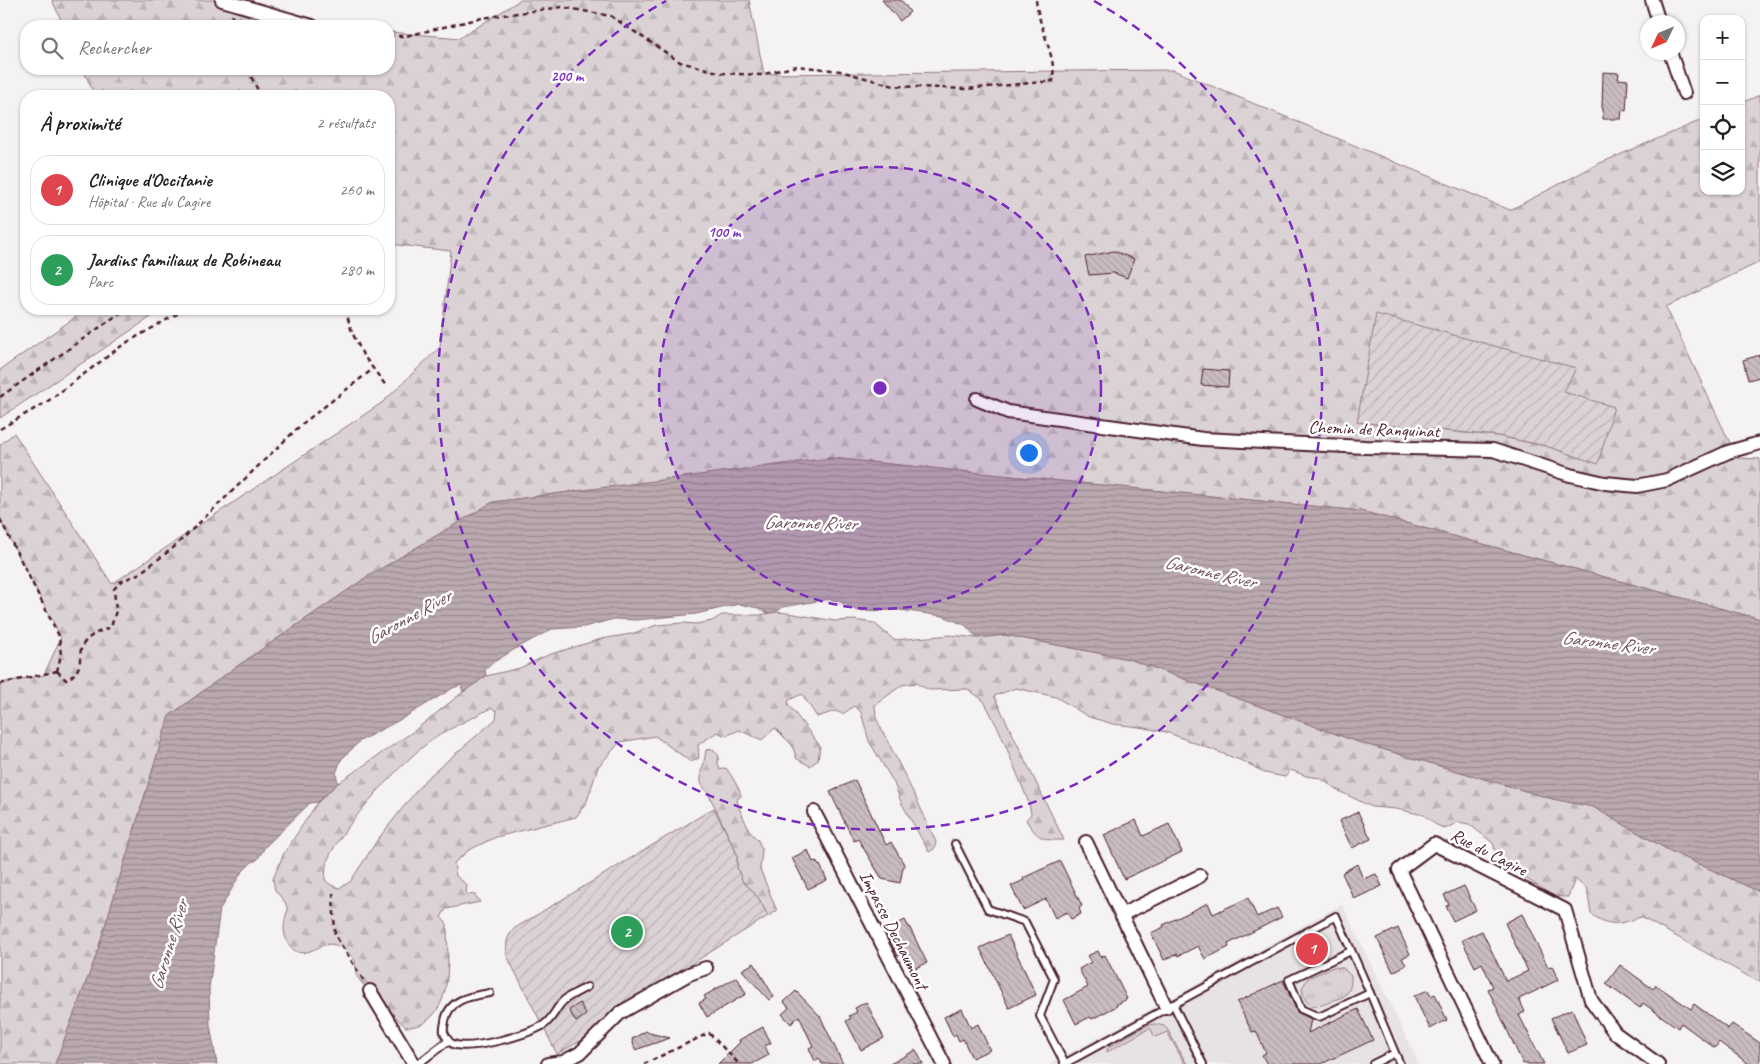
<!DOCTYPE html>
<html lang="fr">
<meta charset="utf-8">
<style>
:root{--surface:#fff;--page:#f6f6f6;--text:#222;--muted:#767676;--line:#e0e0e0;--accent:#111827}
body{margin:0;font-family:Caveat,sans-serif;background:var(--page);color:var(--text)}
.controls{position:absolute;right:15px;top:15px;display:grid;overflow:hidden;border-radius:10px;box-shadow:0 1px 4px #0004}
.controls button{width:45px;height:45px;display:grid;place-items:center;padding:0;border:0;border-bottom:1px solid var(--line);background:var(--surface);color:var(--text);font:25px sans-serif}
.compass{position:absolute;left:1640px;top:15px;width:45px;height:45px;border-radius:50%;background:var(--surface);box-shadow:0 1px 4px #0004;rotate:226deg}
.you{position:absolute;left:1028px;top:452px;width:18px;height:18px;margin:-12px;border:4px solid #fff;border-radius:50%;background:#1a73e8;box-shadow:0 0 0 8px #1a73e833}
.badge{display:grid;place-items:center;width:32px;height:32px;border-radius:50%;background:var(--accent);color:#fff;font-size:16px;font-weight:700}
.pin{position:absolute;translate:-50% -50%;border:2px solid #fff;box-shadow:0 1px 5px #0006}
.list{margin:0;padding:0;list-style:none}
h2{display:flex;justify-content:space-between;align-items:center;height:65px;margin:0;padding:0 20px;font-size:21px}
h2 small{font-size:16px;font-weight:400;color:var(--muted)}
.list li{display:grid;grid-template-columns:32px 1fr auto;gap:15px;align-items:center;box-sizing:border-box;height:70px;margin:0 10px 10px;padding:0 10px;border:1px solid var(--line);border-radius:20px}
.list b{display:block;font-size:19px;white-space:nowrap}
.list p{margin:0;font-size:16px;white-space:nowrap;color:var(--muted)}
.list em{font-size:16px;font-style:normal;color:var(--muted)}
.icon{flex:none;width:28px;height:28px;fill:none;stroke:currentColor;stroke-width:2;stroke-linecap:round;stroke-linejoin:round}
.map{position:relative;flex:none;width:1760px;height:1064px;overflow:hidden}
.search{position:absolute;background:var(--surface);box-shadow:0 1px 4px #0004;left:20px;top:20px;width:375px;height:55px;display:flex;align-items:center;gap:12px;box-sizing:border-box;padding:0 18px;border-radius:20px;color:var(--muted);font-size:19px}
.panel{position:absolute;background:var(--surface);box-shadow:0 1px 4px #0004;left:20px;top:90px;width:375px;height:225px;border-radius:20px}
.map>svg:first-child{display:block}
.built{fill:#e7e2e3}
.grass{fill:url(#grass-tufts);stroke:#927880}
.forest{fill:url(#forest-firs);stroke:#927880;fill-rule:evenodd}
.garden{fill:url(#garden-furrows);stroke:#927880}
.water{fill:url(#water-rules);stroke:#8d727a}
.building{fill:url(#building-back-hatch);stroke:#4a1f2b}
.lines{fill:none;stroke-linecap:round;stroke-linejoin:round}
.lane-casing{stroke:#4a1f2b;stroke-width:10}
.street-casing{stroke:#4a1f2b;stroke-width:16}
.path{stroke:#4a1f2b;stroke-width:2.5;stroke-dasharray:5 4;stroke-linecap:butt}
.lane{stroke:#fff;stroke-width:6}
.street{stroke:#fff;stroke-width:12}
.ring{fill:none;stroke:#7b2cbf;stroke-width:2.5;stroke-dasharray:9 6}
.labels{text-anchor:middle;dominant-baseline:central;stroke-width:5;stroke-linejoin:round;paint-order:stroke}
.street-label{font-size:18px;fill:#4a1f2b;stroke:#fff}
.water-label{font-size:19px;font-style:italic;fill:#714f59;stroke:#fff}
.centre{fill:#7b2cbf;stroke:#fff;stroke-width:2.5}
.ring-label{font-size:15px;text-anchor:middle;font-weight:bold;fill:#7b2cbf;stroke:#fff;stroke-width:5;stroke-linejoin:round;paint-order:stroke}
</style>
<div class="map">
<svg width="1760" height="1064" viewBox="0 0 1760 1064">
<defs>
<pattern id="grass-tufts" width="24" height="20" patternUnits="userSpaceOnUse" patternTransform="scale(1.25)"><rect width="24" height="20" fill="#dbd2d5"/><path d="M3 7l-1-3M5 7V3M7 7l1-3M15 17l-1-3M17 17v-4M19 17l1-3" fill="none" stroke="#bdb4b7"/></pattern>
<pattern id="forest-firs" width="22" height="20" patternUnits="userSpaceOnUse" patternTransform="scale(1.25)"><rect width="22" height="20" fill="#dbd2d5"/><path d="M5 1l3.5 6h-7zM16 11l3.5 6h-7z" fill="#bdb4b7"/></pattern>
<pattern id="garden-furrows" width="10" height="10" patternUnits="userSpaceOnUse" patternTransform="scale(1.25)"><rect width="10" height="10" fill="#dbd2d5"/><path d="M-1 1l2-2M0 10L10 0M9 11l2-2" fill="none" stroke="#bdb4b7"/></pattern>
<pattern id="water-rules" width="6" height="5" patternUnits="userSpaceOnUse" patternTransform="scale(1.25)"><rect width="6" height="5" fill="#baa9ae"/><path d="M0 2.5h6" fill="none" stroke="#99898e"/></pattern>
<pattern id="building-back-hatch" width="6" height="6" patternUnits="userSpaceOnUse" patternTransform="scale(1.25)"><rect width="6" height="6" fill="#cabdc1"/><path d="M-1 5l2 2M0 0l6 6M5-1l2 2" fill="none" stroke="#afa2a6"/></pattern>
</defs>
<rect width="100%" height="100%" fill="#f4f2f2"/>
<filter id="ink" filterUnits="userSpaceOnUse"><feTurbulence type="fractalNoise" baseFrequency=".02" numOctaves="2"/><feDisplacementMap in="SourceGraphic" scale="10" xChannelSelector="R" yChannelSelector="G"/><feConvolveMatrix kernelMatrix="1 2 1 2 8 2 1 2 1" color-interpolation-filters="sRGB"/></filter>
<g filter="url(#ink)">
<polygon class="built" points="1342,904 1419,1064 1049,1064 1180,994"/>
<g class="grass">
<path d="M1333 967 1343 968 1351 976C1351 983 1351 990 1345 995 1343 997 1337 999 1334 1000 1318 1008 1305 1011 1302 988L1308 978Z"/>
<polygon points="1155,1024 1164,1026 1167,1029 1187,1064 1185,1064 1167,1032 1155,1037 1150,1028 1107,1052 1107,1049 1110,1046 1148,1025"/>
</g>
<g class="forest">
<polygon points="52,0 233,0 331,26 64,26"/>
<path d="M520 0H749L764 74 1173 70 1510 210 1598 164 1704 119V191H1741V103L1760 95V262L1666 307 1737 458 1760 459V619L1361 511 830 458 493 502 367 577 233 669 169 716 95 959 55 1064H0V683L44 675 61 637 0 520V445L14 433 112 584 383 402 440 347 451 251 389 244V96H95L83 69H389V32L460 38ZM1576 368 1563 392 1546 446 1498 436 1357 422Z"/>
<polygon points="87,309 163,309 0,418 0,370"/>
<path d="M776 612 788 613 835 621 854 620 874 623 894 640 951 635 977 638 1005 635 1129 659 1358 742 1553 799 1593 807 1670 851 1760 892V981H1757L1641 917C1619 924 1611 928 1591 914L1587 889 1575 879 1568 897C1551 898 1547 891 1533 883 1522 876 1511 869 1499 863L1493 843 1469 824 1458 822 1445 829 1435 824 1424 815 1396 809 1372 807 1339 791 1320 778 1306 776 1291 770 1285 777 1265 773 1245 762 1166 732 1139 727 1113 724 1089 717 1056 697 1016 688 994 696 1064 840C1043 841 1037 838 1026 820L1031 814 1029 803 1000 732 984 701 968 689 929 690 916 683 902 685 875 705 876 718 916 798 936 842 934 849 929 852 901 802 894 783 869 741 861 712 854 706 843 714 835 711 817 717 802 694 789 700 788 704 820 746 818 760 810 766 797 759 792 745 775 728 762 740 739 730 726 736 717 732 698 745 699 758 691 762 655 736 620 742 598 767 587 801 576 817 496 837 469 850 454 863 456 876 467 885 466 894 475 895 480 902 446 909 441 917 447 924C447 955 455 1006 422 1024 417 1026 411 1027 406 1027 395 1018 388 1007 378 997 373 991 365 988 361 982 352 971 357 972 355 961 353 956 343 948 338 946 322 937 304 965 290 946 282 936 283 921 288 910L285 902 275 890 273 879 284 853 318 802 338 783 414 731 463 692 486 676 520 668 548 655 601 639 631 634 657 625 683 623 696 624 712 621 722 615H760ZM491 708 497 711 496 719 425 780 378 839 350 882 339 888 331 885 325 880C326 875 325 869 326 865 334 835 399 765 424 746 444 730 469 720 491 708Z"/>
<path d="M713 749 719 756 718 763 720 770 726 768C731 775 740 789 741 796L737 799 739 808 750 832 758 840 762 850 760 869 777 911 768 916 759 899 750 888 743 882 737 868V854L710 797 701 783V771L703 767 706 750Z"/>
</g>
<g class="garden">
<polygon points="1376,314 1576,368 1564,392 1614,407 1598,464 1546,446 1498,436 1357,422"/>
<path d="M714 808 737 854V868L743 882 750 888 759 899 768 916 677 973 617 1007 605 1023 589 1036 557 1054 507 956C506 943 506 937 515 928Z"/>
</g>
<polygon class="water" points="830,458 1361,511 1760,619 1760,892 1670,851 1593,807 1553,799 1358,742 1129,659 1005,635 977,638 965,625 943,616 899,610 857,611 839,601 829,599 783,607 776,612 768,613 758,608 739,604 696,614 636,620 614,619 584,627 552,629 515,649 494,662 485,670 486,676 463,692 461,685 453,688 405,717 360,741 341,760 336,773 338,783 318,802 310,803 265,847 257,860 252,862 241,873 220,909 209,988 210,1025 217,1064 55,1064 95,959 169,716 233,669 367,577 493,502"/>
<g class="building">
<polygon points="882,0 901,0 910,12 900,21"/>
<polygon points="1603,72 1619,73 1618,79 1628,80 1626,111 1622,110 1621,119 1603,119 1603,108 1602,108"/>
<polygon points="1114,251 1134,259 1127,278 1114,273 1089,275 1085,257"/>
<polygon points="1760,355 1760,377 1748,380 1743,360"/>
<polygon points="1203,369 1229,371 1228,387 1201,385"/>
<polygon points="855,780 886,845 891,842 905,866 903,867 900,883 882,879 858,839 854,841 830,792"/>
<polygon points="1358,812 1371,839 1352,848 1339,821"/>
<polygon points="1136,820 1143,836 1169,824 1182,852 1124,879 1104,835"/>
<polygon points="808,850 813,862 816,861 819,866 820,865 827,880 808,889 792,858"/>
<polygon points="1060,861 1082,906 1079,908 1081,914 1071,919 1067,912 1055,918 1046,899 1023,910 1011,886 1024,880 1023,878"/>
<polygon points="1357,864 1363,879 1376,874 1382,886 1354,899 1342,873"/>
<polygon points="1464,886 1476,910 1453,921 1446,906 1449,905 1444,895"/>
<polygon points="1248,898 1257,917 1277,908 1282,917 1228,944 1229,947 1205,959 1198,946 1178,956 1177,954 1164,960 1151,933 1164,927 1163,925 1208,903 1213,914"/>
<polygon points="1522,914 1548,967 1552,966 1558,980 1519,999 1525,1012 1519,1015 1544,1064 1523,1064 1488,989 1493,987 1482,963 1475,967 1462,940 1482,931 1506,981 1528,971 1505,923"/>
<polygon points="905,920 908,926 909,926 927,963 913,969 906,952 898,956 887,936 896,932 893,926"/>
<polygon points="1398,928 1410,954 1402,958 1406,965 1393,972 1377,938"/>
<polygon points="1008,935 1036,995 1009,1008 980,948"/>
<polygon points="1098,951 1101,957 1105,955 1127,999 1116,1005 1117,1006 1092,1019 1090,1017 1076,1024 1064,1000 1088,987 1079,969 1091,962 1087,956"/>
<polygon points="754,963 774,997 769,1000 742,970"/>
<polygon points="1620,965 1653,989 1656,985 1691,1009 1694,1004 1728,1029 1732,1024 1738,1028 1760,1043 1760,1064 1749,1064 1719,1042 1715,1048 1681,1023 1678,1028 1643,1003 1640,1008 1606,984"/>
<polygon points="737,977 746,994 707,1017 699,1003 706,999 704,996"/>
<polygon points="1283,980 1297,1012 1311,1019 1308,1033 1358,1009 1373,1040 1321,1064 1267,1064 1262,1055 1266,1053 1256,1031 1252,1032 1237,1002"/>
<polygon points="1428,990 1431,996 1435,994 1447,1020 1430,1029 1414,996"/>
<polygon points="796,991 820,1016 843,1064 822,1064 819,1058 815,1061 809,1048 813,1046 799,1016 791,1024 782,1014 789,1008 784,1002"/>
<polygon points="866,1002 884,1038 861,1050 846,1021 851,1018 849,1016 857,1012 855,1008"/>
<polygon points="580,1003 586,1015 576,1022 569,1010"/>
<polygon points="962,1009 971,1028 978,1024 990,1050 972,1058 963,1039 959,1041 956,1034 953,1036 944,1017"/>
<polygon points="1572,1009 1587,1045 1568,1053 1551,1018"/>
<polygon points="763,1027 771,1043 765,1046 769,1055 752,1064 718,1064 740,1042 739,1040"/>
<polygon points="646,1031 649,1033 670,1038 635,1050 632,1039"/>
<polygon points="916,1050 923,1064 890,1064"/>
</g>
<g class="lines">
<defs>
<g id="lane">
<polyline points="955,844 988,909 1025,922 1054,979 1040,1016 1065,1064"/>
<polyline points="1351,951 1289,980 1301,1009 1319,1017 1370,993"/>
<path d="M490 993C472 996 449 998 445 1021 445 1024 443 1028 444 1032 446 1037 448 1042 453 1044 470 1051 525 1035 542 1026 551 1021 553 1014 559 1006 564 997 578 992 587 987"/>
<polyline points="1173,1004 1203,1064"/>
<polyline points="1395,1053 1400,1064"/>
<polyline points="418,1064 448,1041"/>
<polyline points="1064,1064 1336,916 1370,993 1395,1053 1373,1064"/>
</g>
<g id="street">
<polyline points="222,0 312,26"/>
<polyline points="1652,0 1659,22"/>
<polyline points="1670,52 1684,93"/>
<polyline points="977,399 1008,412 1203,439 1365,447 1493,450 1570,475 1605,483 1637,486 1667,480 1728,452 1760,443"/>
<polyline points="814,812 944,1064"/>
<polyline points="1086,842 1166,1007"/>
<polyline points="1121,915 1200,876"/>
<polyline points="370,991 414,1064"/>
<polyline points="548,1064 563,1062 580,1053 620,1013 689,974 706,968"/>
<polyline points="1492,1064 1399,870 1434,844 1565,910 1591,1000 1615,1033 1658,1064"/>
</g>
</defs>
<use href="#lane" class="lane-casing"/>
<use href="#street" class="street-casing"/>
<g class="path">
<polyline points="232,15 234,26"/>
<path d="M389 36H406L482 18 562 7 611 16 680 62 722 73 760 75 797 66 840 71 894 86 966 89 1053 81C1057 57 1038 26 1036 0"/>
<polyline points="247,69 261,96"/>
<polyline points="345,309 352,332 363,355 387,387"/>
<polyline points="0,397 126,309"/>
<polyline points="0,429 48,401 124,344 186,309"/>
<polyline points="0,519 59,636 61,655 57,671"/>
<path d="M57 671 66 680C88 668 75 655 84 643 91 634 101 631 111 627L116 611 114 589 120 582 140 573 173 548 302 424 373 369"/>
<polyline points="0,684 57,671"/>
<polyline points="333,893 335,935 364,981"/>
<polyline points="644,1064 709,1033 739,1064"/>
</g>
<use href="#lane" class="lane"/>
<use href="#street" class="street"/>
</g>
</g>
<circle cx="880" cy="388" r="221" fill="#7b2cbf" fill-opacity=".12"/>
<g class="ring">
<circle cx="880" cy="388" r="221"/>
<path d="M1094 1A442 442 0 1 1 666 1"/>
</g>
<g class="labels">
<g class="street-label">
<text transform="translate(1374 429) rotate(2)">Chemin de Ranquinat</text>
<text transform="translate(1489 852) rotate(27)">Rue du Cagire</text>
<text transform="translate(894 930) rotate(63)">Impasse Dechaumont</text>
</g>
<g class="water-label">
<text transform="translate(810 523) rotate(1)">Garonne River</text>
<text transform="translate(1210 572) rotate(13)">Garonne River</text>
<text transform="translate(409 617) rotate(-29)">Garonne River</text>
<text transform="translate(1608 643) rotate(7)">Garonne River</text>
<text transform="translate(169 945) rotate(-73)">Garonne River</text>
</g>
</g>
<circle cx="880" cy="388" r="8" class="centre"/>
<g class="ring-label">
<text x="567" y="81">200 m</text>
<text x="724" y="237">100 m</text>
</g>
</svg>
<div class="controls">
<button>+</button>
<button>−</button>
<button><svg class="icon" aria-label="locate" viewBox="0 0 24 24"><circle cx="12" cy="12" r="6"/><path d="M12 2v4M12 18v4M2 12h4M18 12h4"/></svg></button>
<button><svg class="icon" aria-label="layers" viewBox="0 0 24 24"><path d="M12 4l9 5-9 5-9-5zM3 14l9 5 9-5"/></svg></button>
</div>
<svg class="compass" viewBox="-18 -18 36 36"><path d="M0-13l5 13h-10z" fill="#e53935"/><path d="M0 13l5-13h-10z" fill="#767676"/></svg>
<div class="you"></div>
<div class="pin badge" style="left:1312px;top:949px;background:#e0444e">1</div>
<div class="pin badge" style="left:627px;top:932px;background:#2e9e5b">2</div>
<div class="search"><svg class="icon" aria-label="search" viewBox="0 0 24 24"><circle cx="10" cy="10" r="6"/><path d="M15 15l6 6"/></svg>Rechercher</div>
<section class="panel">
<h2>À proximité<small>2 résultats</small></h2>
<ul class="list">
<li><span class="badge" style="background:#e0444e">1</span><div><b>Clinique d'Occitanie</b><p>Hôpital · Rue du Cagire</p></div><em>260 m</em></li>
<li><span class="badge" style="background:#2e9e5b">2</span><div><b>Jardins familiaux de Robineau</b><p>Parc</p></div><em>280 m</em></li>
</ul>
</section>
</div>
